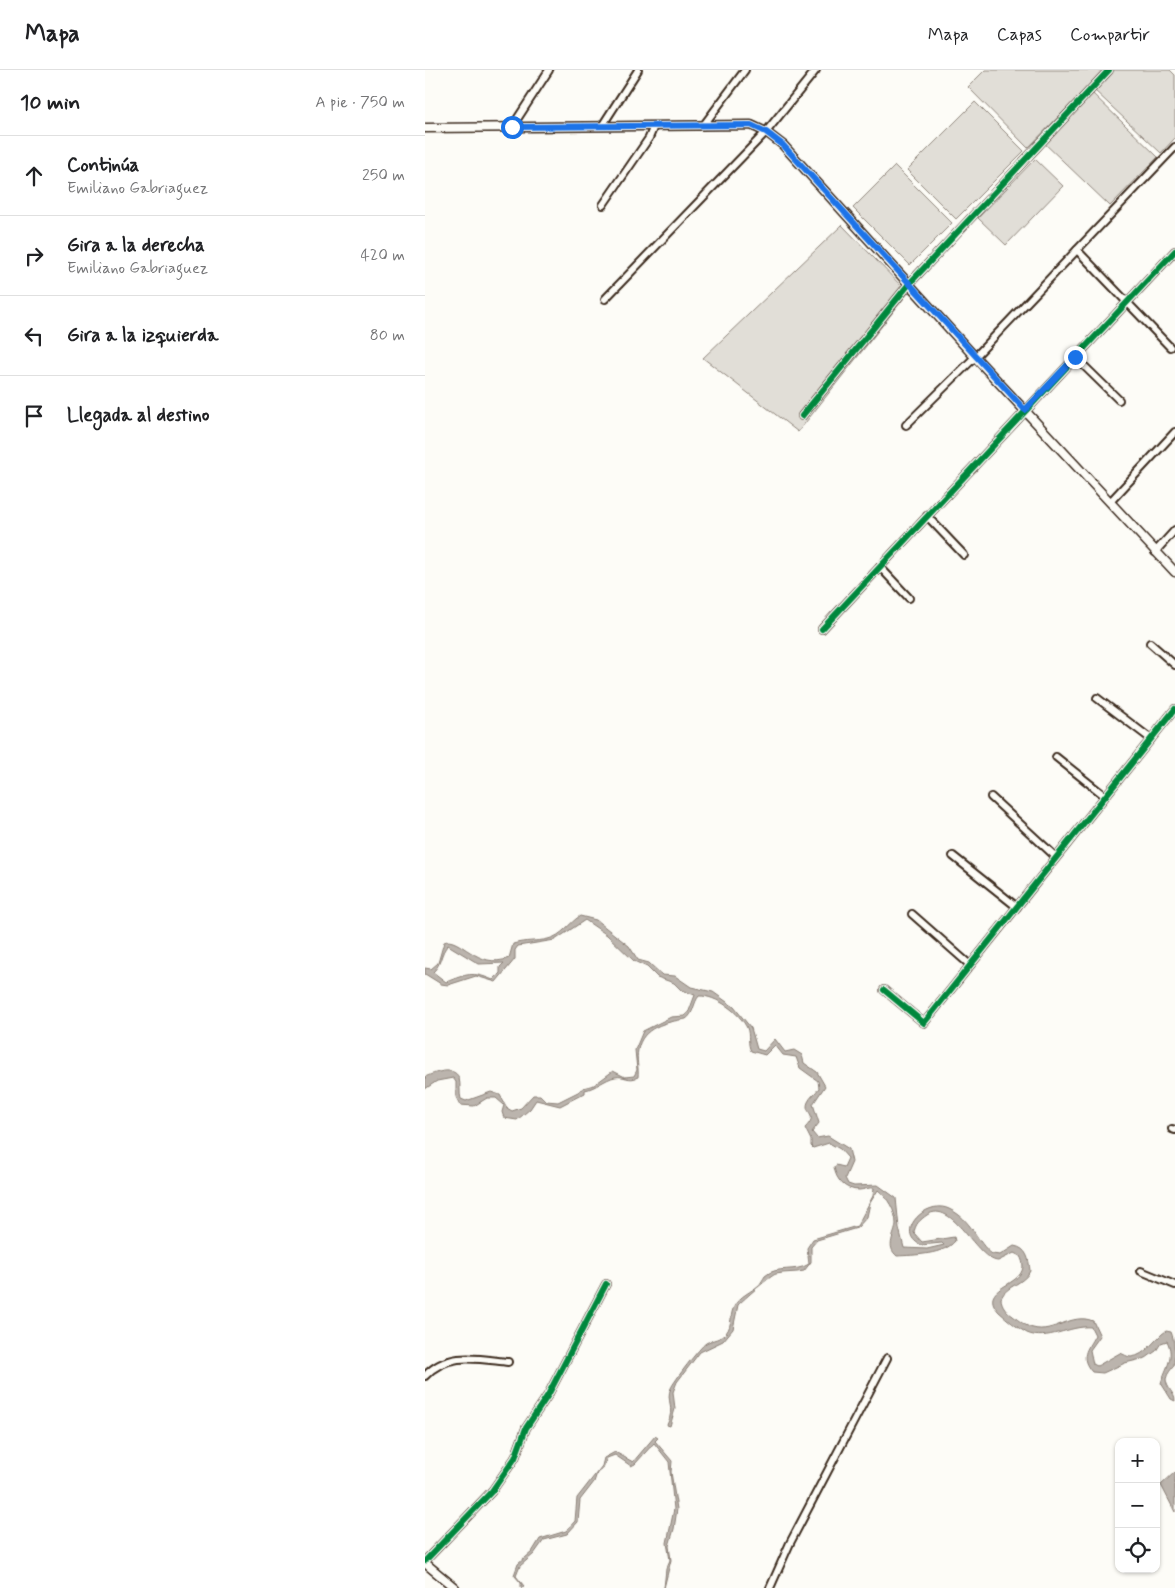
<!DOCTYPE html>
<html lang="es">
<meta charset="utf-8">
<style>
:root{--surface:#fff;--page:#f2f2f2;--text:#202124;--muted:#757577;--line:#e0e0e0}
body{margin:0;font-family:Mynerve,sans-serif;background:var(--page);color:var(--text)}
.controls{position:absolute;right:15px;bottom:15px;display:grid;overflow:hidden;border-radius:10px;box-shadow:0 1px 4px #0004}
.controls button{width:45px;height:45px;display:grid;place-items:center;padding:0;border:0;border-bottom:1px solid var(--line);background:var(--surface);color:var(--text);font:25px sans-serif}
.stop{position:absolute;width:15px;height:15px;margin:-11px;border:4px solid #1a73e8;border-radius:50%;background:#fff}
.stop.end{background:#1a73e8;border-color:#fff;box-shadow:0 1px 5px #0008}
.list{margin:0;padding:0;list-style:none}
h2{display:flex;justify-content:space-between;align-items:center;height:65px;margin:0;padding:0 20px;font-size:21px}
h2 small{font-size:16px;font-weight:400;color:var(--muted)}
.list li{display:grid;grid-template-columns:32px 1fr auto;gap:15px;align-items:center;box-sizing:border-box;height:80px;padding:0 20px;border-top:1px solid var(--line)}
.list b{display:block;font-size:19px;white-space:nowrap}
.list p{margin:0;font-size:16px;white-space:nowrap;color:var(--muted)}
.list em{font-size:16px;font-style:normal;color:var(--muted)}
.icon{flex:none;width:28px;height:28px;fill:none;stroke:currentColor;stroke-width:2;stroke-linecap:round;stroke-linejoin:round}
.map{position:relative;flex:none;width:750px;height:1518px;overflow:hidden}
header{display:flex;align-items:center;gap:30px;box-sizing:border-box;height:70px;padding:0 25px;background:var(--surface);border-bottom:1px solid var(--line)}
header strong{font-size:24px}
nav{display:flex;gap:28px;margin-inline-start:auto;font-size:18px}
main{display:flex}
aside{flex:1;background:var(--surface)}
.map>svg:first-child{display:block}
.green{fill:#e1ded7;stroke:#8e847a}
.water{fill:#bbb4ad;stroke:#887d74;fill-rule:evenodd}
.lines{fill:none;stroke-linecap:round;stroke-linejoin:round}
.minor-casing{stroke:#3b2a1e;stroke-width:10}
.major-casing{stroke:#3b2a1e;stroke-width:11}
.minor{stroke:#fdfcf7;stroke-width:6}
.major{stroke:#fdfcf7;stroke-width:8}
.cycleway-casing{stroke:#fdfcf7;stroke-width:9}
.cycleway{stroke:#00873e;stroke-width:6}
.route{stroke:#1a73e8;stroke-width:6}
</style>
<header>
<strong>Mapa</strong>
<nav><a>Mapa</a><a>Capas</a><a>Compartir</a></nav>
</header>
<main>
<aside>
<h2>10 min<small>A pie · 750 m</small></h2>
<ul class="list">
<li><svg class="icon" aria-label="ahead" viewBox="0 0 24 24"><path d="M12 20V5M6 11l6-6 6 6"/></svg><div><b>Continúa</b><p>Emiliano Gabriaguez</p></div><em>250 m</em></li>
<li><svg class="icon" aria-label="right" viewBox="0 0 24 24"><path d="M7 20v-9h11M14 6l5 5-5 5"/></svg><div><b>Gira a la derecha</b><p>Emiliano Gabriaguez</p></div><em>420 m</em></li>
<li><svg class="icon" aria-label="left" viewBox="0 0 24 24"><path d="M17 20v-9H6M10 6l-5 5 5 5"/></svg><div><b>Gira a la izquierda</b></div><em>80 m</em></li>
<li><svg class="icon" aria-label="arrive" viewBox="0 0 24 24"><path d="M6 21V4h12l-3 4 3 4H6"/></svg><div><b>Llegada al destino</b></div></li>
</ul>
</aside>
<div class="map">
<svg width="750" height="1518" viewBox="0 0 750 1518">
<rect width="100%" height="100%" fill="#fdfcf7"/>
<filter id="ink" filterUnits="userSpaceOnUse"><feTurbulence type="fractalNoise" baseFrequency=".02" numOctaves="2"/><feDisplacementMap in="SourceGraphic" scale="10" xChannelSelector="R" yChannelSelector="G"/><feConvolveMatrix kernelMatrix="1 2 1 2 8 2 1 2 1" color-interpolation-filters="sRGB"/></filter>
<g filter="url(#ink)">
<g class="green">
<polygon points="560,0 679,0 603,78 543,17"/>
<polygon points="686,0 745,0 750,5 750,68 736,83 668,19"/>
<polygon points="665,21 733,87 685,136 616,70"/>
<polygon points="550,32 599,81 531,149 482,100"/>
<polygon points="610,89 638,116 581,175 553,148"/>
<polygon points="470,96 527,153 485,195 428,138"/>
<polygon points="417,155 483,223 373,362 278,288"/>
</g>
<g class="water">
<path d="M155 846 171 850 204 876 213 890 224 893 237 905 250 906 266 917 288 922 309 937 326 958 332 979 339 981 350 969 360 982 369 980 377 985 379 993 392 1002 400 1016 388 1034 394 1053 387 1062 392 1068 403 1066 424 1079 427 1092 420 1108 423 1114 429 1116 453 1115 471 1128 474 1158 479 1178 502 1179 519 1175 517 1173 496 1175C468 1162 502 1128 524 1139 548 1150 551 1172 567 1184L575 1185 589 1176C602 1178 604 1189 605 1201 599 1214 582 1215 576 1228 576 1235 582 1242 588 1246 593 1250 602 1257 608 1258 629 1264 646 1242 668 1251L675 1266 665 1280 668 1294 672 1296 695 1283C699 1284 702 1287 706 1287 721 1286 730 1268 741 1261L746 1262C750 1271 750 1286 749 1295 747 1299 742 1303 741 1309 741 1318 750 1323 750 1331L746 1329 736 1313C741 1297 750 1287 742 1271L736 1273 731 1281 721 1288 700 1293 678 1303 667 1302C654 1287 662 1280 670 1265L666 1257C645 1255 622 1272 602 1263 591 1257 583 1250 574 1242 548 1214 612 1217 595 1186L589 1183 573 1191C551 1190 528 1128 502 1145 495 1150 490 1154 489 1163L497 1172 529 1167 530 1171C519 1185 489 1185 472 1186 460 1176 470 1166 471 1154 471 1141 462 1127 453 1120L445 1133 442 1147 432 1158 392 1170 386 1177V1192L379 1201C370 1203 360 1202 351 1204 346 1205 318 1230 313 1235L308 1259 298 1271 275 1282 252 1312 248 1322 250 1339 245 1356 242 1355C251 1337 240 1330 246 1318 249 1311 275 1277 281 1273 288 1269 295 1270 301 1263 308 1255 304 1244 310 1235 315 1226 326 1222 334 1215 336 1213 338 1209 340 1206 352 1195 370 1203 384 1194L382 1178 388 1169 432 1156 448 1126 449 1118C444 1117 439 1120 434 1120 420 1120 411 1110 409 1097L411 1095 419 1097 423 1088 415 1079 404 1073 388 1078 386 1076V1070L380 1058C395 1043 378 1044 383 1032 385 1027 391 1023 394 1018L393 1011 375 998 371 987 358 985 350 975 340 985 326 981C322 974 325 965 322 958 315 943 291 925 274 926 268 933 269 944 261 949 241 952 217 957 213 980 211 989 214 998 213 1007 204 1012 199 1005 190 1007 180 1009 171 1018 160 1020V1023L135 1036 111 1030 105 1039 92 1050 79 1048 77 1042 79 1035 71 1028H62L49 1036 35 1035 31 1027V1012L28 1008 12 1011 0 1019V1007C9 1003 29 995 34 1008 36 1015 34 1023 36 1029L41 1031 66 1022 75 1025 82 1038 87 1041 96 1038 108 1025H115L121 1031 133 1032 153 1022 158 1018 169 1015 188 1001 200 1007 209 1006 212 1000 210 980 218 961 246 947 260 946 264 941 270 925 256 920 249 913 232 907 222 897 209 891 182 865 160 850 130 870 93 876 90 880V889L71 912 51 906 23 915 16 914 0 904V898L6 899 13 893 19 872C34 865 53 901 84 888L88 874C101 870 111 872 123 869 137 866 144 853 155 846ZM23 875 54 894 79 893 75 897V903L68 910C47 901 42 904 21 912L8 902C17 894 15 883 23 875Z"/>
<polygon points="230,1366 233,1368 230,1371 247,1391 246,1402 252,1439 249,1459 244,1476 246,1490 239,1518 241,1499 245,1490 242,1473 249,1439 244,1392 229,1373 210,1394 206,1396 190,1385 182,1388 178,1398 172,1403 169,1412 155,1430 153,1452 142,1464 119,1470 109,1484 95,1496 91,1506 99,1516 96,1518 96,1513 89,1505 93,1494 107,1482 115,1469 141,1461 150,1451 152,1428 177,1396 179,1388 190,1382 208,1392"/>
<polygon points="750,1402 750,1442 736,1415"/>
</g>
<g class="lines">
<defs>
<g id="minor">
<polyline points="177,56 213,0"/>
<polyline points="278,56 320,0"/>
<polyline points="87,57 124,0"/>
<polyline points="178,135 224,68 229,56"/>
<polyline points="652,180 745,277"/>
<polyline points="180,229 341,62 391,0"/>
<polyline points="650,287 694,330"/>
<polyline points="377,346 484,214 684,0"/>
<polyline points="481,355 550,287 750,77"/>
<polyline points="685,432 750,362"/>
<polyline points="502,446 539,485"/>
<polyline points="730,482 750,460"/>
<polyline points="455,497 484,528"/>
<polyline points="397,559 750,181"/>
<polyline points="725,573 750,595"/>
<polyline points="672,628 726,669"/>
<polyline points="631,687 680,726"/>
<polyline points="566,727 631,787"/>
<polyline points="528,786 592,837"/>
<polyline points="487,844 545,895"/>
<polyline points="459,920 499,953 750,639"/>
<polyline points="747,1059 750,1060"/>
<polyline points="716,1201 750,1215"/>
<path d="M0 1306C23 1281 53 1289 83 1292"/>
<polyline points="0,1491 67,1421 90,1388 101,1358 123,1325 181,1214"/>
<polyline points="345,1518 365,1473 462,1288"/>
</g>
<g id="major">
<polyline points="0,58 326,55 341,62 358,75 550,287 750,502"/>
<polyline points="0,1493 30,1518"/>
</g>
</defs>
<use href="#minor" class="minor-casing"/>
<use href="#major" class="major-casing"/>
<use href="#minor" class="minor"/>
<use href="#major" class="major"/>
<defs>
<g id="cycleway">
<polyline points="377,346 484,214 684,0"/>
<polyline points="397,559 750,181"/>
<polyline points="459,920 499,953 750,639"/>
<polyline points="0,1491 67,1421 90,1388 101,1358 123,1325 181,1214"/>
</g>
</defs>
<use href="#cycleway" class="cycleway-casing"/>
<use href="#cycleway" class="cycleway"/>
</g>
</g>
<g class="lines" filter="url(#ink)">
<polyline class="route" points="87,57 326,55 341,62 358,75 600,340 650,287"/>
</g>
</svg>
<div class="controls">
<button>+</button>
<button>−</button>
<button><svg class="icon" aria-label="locate" viewBox="0 0 24 24"><circle cx="12" cy="12" r="6"/><path d="M12 2v4M12 18v4M2 12h4M18 12h4"/></svg></button>
</div>
<div class="stop" style="left:87px;top:57px"></div>
<div class="stop end" style="left:650px;top:287px"></div>
</div>
</main>
